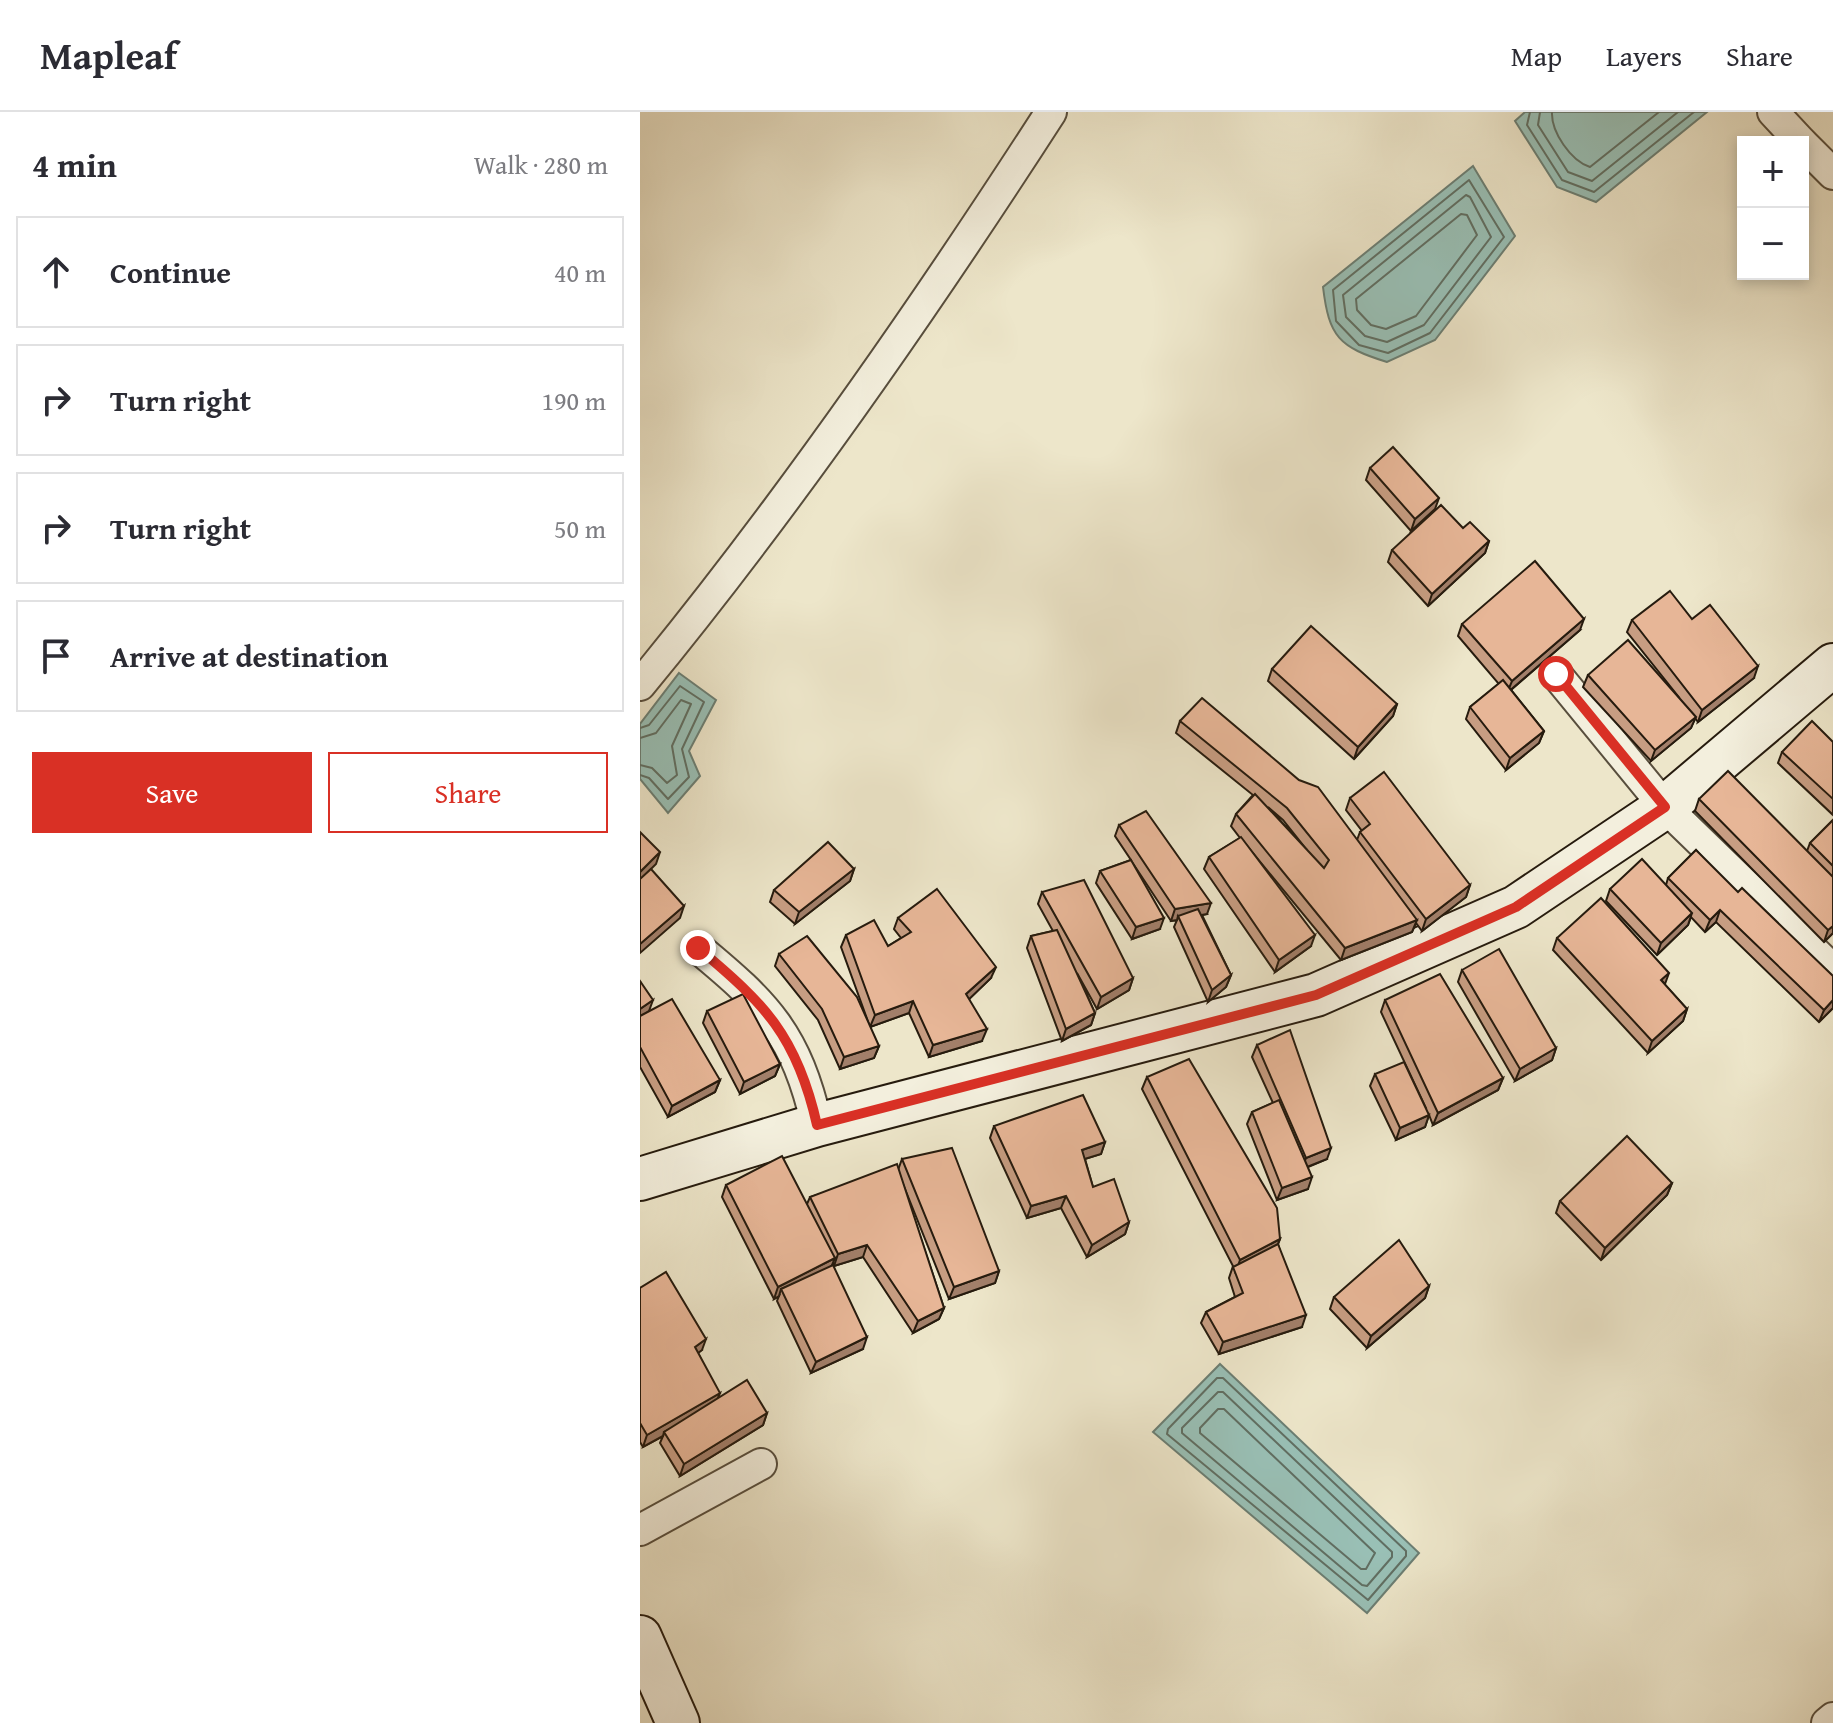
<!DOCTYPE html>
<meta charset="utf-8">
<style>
:root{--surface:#fff;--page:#f2f2f3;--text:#2b2b33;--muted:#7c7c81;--line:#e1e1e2;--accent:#d93025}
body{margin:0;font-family:"Gentium Book Plus",serif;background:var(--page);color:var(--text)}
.controls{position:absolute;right:24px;top:24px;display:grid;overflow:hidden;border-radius:0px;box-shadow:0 4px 12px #0003}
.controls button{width:72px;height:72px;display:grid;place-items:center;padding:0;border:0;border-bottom:2px solid var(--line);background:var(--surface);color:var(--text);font:40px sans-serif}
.stop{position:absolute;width:24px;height:24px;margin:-18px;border:6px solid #d93025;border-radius:50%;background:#fff}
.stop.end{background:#d93025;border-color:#fff;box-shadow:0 2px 8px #0008}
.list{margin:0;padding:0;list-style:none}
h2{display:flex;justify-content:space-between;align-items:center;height:104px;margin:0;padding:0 32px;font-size:34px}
h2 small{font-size:26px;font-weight:400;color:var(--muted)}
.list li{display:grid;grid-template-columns:52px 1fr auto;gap:24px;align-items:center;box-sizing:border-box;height:112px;margin:0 16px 16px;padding:0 16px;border:2px solid var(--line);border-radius:0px}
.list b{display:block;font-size:30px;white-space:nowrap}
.list em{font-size:26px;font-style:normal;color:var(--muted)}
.actions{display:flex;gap:16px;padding:24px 32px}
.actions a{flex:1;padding:18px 0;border:2px solid var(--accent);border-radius:0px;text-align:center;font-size:28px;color:var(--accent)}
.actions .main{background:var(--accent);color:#fff}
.icon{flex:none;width:44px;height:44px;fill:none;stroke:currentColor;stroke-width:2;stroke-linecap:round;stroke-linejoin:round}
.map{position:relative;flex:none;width:1193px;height:1611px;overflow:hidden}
header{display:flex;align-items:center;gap:48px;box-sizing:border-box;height:112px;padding:0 40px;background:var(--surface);border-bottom:2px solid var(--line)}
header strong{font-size:38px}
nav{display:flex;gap:44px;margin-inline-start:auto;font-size:28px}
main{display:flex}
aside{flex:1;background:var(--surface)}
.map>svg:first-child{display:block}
.water{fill:#99c0b6;stroke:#6b7e73;stroke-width:2}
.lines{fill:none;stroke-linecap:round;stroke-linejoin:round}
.shore{stroke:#606e62;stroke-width:2}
.street-casing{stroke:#584e3d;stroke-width:34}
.secondary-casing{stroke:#261b0e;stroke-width:46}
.street{stroke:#f3efdd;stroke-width:30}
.secondary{stroke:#f3efdd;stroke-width:42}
.wall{fill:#c79d82;stroke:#261b0e;stroke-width:2;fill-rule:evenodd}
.shaded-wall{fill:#a27f6a;stroke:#261b0e;stroke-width:2}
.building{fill:#e7b697;stroke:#261b0e;stroke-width:2}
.route{stroke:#d93025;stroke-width:10}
</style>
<header>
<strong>Mapleaf</strong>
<nav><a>Map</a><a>Layers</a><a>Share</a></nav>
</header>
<main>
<aside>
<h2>4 min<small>Walk · 280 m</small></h2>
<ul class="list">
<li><svg class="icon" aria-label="ahead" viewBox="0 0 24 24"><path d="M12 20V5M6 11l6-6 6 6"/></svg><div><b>Continue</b></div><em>40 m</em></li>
<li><svg class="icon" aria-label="right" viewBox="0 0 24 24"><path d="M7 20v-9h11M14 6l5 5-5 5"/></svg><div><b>Turn right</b></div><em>190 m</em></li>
<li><svg class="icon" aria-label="right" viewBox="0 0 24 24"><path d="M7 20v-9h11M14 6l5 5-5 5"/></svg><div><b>Turn right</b></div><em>50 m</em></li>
<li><svg class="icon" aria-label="arrive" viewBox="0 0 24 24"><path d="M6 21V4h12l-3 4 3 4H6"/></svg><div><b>Arrive at destination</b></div></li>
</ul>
<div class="actions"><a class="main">Save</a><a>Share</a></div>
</aside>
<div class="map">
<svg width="1193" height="1611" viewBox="0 0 1193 1611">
<rect width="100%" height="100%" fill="#ede6ca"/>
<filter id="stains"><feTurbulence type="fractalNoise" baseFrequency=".0025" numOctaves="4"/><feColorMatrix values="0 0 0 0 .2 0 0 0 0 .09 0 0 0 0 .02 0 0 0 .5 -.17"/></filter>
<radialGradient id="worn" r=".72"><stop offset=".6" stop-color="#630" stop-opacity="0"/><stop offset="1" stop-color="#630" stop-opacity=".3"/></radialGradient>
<g class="water">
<polygon points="885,0 1067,0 956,90 917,75 875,9"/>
<path d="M833 54 875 124 795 228 747 250C699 235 689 225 683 175Z"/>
<polygon points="39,561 76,588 49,639 60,664 28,701 0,667 0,612"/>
<polygon points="580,1252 779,1441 727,1501 513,1320"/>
</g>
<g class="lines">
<g class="shore">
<polyline points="890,0 887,13 922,68 954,80 1054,0"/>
<polyline points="900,0 898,13 928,60 952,69 1038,0"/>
<path d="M912 0C911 20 931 49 950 55L1019 0"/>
<polygon points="829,68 864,125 790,221 748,241 719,233 696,209 693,178"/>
<polygon points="826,83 830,85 851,125 784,213 747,230 725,224 706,205 703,183"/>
<polygon points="821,102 827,103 837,123 776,204 746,217 731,213 717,198 716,187"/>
<polyline points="0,616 9,613 40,574 64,590 42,637 49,665 28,687 9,666 0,663"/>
<polyline points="0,626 16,621 41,588 51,592 32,634 37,663 27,671 12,656 0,653"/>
<polygon points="577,1266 583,1266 766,1439 766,1444 728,1488 527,1322 528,1317"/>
<polygon points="578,1280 583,1280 752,1440 752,1445 727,1474 722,1473 542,1321 542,1316"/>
<polygon points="578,1297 584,1297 735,1441 726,1457 721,1457 560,1321 560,1316"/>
</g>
<defs>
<g id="street">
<polyline points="1133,0 1161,30"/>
<polyline points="1163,32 1193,62"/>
<polyline points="916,562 1025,695 1193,858"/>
<path d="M0 573C149 392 284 197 411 0"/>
<path d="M58 836C127 893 156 922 177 1013"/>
<polyline points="0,1418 121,1352"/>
<polyline points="1187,1611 1193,1606"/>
</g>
<g id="secondary">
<polyline points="0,1067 177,1013 676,883 876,795 1025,695 1193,553"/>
<polyline points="0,1525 38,1611"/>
</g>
</defs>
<use href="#street" class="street-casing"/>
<use href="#secondary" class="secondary-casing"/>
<use href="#street" class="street"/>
<use href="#secondary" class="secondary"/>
</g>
<g class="wall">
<polygon points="730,356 795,397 771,419 726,368"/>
<polygon points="823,416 849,429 845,441 788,494 748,450 752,438"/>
<polygon points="1052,507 1114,566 1058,610 1055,606 1051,616 1011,649 943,575 948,563 1038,584 987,520 992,508"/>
<polygon points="822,512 940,518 871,578 904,619 899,631 866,658 826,607 830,595 859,572 818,524"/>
<polygon points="632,557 757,592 753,604 714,647 628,569"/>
<path d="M540 609 717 728 720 720 722 719 706 698 710 686 830 773 826 785 782 819 776 811 772 820 701 848 603 729 671 834 635 860 564 757 569 745 600 726 591 714 596 702 613 683 536 621ZM628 695 643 708 667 738Z"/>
<polygon points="1193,630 1193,703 1138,651 1142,640"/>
<polygon points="1059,687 1167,739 1170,731 1193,708 1193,821 1184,830 1055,699"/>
<polygon points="479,713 567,802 562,803 591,863 586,875 568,890 534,815 537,808 531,809 492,750 520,817 492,827 456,771 460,759 491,748 475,724"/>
<polygon points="1056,738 1193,896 1179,910 1076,810 1065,820 1051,805 1048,813 1017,843 966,789 970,777 1026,773 1028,766"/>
<polygon points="214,757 210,769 155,812 130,790 134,778"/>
<polygon points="402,780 493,866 489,878 457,897 437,861 455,901 451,913 422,929 387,836 391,824 413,819 398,792"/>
<polygon points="258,806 351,866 329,887 342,929 289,945 269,901 230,915 201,835 206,823 248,834 261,826 254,817"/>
<polygon points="917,826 1025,873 1047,897 1043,909 1008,941 913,838"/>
<polygon points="139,842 239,934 234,946 200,957 178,908 135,854"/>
<polygon points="822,858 916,936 912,948 875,969 818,870"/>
<polygon points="0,869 9,899 80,968 75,980 28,1005 0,955"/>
<polygon points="745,888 863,966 858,978 793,1013 789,1003 785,1015 756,1028 730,974 735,962 785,994 741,900"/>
<polygon points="67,899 140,952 135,964 100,982 63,911"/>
<polygon points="617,933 687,1047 668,1055 668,1077 637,1088 607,1012 612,1000 633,991 612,945"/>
<polygon points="507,965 640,1127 638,1132 662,1215 579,1242 561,1211 566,1200 595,1185 589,1166 593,1154 502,977"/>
<polygon points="354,1014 465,1030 461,1042 445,1047 453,1075 489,1110 485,1122 447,1145 421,1096 387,1106 350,1026"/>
<polygon points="262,1047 359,1159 355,1171 309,1187 261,1067 304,1196 299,1207 273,1221 223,1145 194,1154 193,1151 192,1153 223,1237 171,1261 137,1189 139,1184 134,1187 82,1085 86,1073 167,1092 170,1085 258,1058"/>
<polygon points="1032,1071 1027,1083 961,1148 916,1101 920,1089"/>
<polygon points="789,1174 785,1186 727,1236 690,1197 694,1185"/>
<polygon points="0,1176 62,1238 58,1241 78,1286 127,1301 123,1313 40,1364 20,1331 23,1324 3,1335 0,1330"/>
</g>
<g class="shaded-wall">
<polygon points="799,386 795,397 771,419 775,407"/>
<polygon points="849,429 845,441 788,494 792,482"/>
<polygon points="944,507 940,518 867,581 872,569"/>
<polygon points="1118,554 1114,566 1058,610 1062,598"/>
<polygon points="757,592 753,604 714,647 718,635"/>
<polygon points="1056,605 1051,616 1011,649 1015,638"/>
<polygon points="904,619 899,631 866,658 870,646"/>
<polygon points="20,740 16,752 0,768 0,760"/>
<polygon points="214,757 210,769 155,812 159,800"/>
<polygon points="830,773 826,785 782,819 786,807"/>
<polygon points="571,791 567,802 540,807 538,804 537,808 531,809 535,797"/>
<polygon points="44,794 40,806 0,841 0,832"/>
<polygon points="1080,798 1076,810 1065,820 1070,808"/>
<polygon points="1052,801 1048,813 1017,843 1021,831"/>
<polygon points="524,806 520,817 492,827 496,815"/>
<polygon points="777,808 772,820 701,848 705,836"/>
<polygon points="1193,814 1193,821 1184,830 1188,818"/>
<polygon points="675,823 671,834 635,860 639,848"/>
<polygon points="356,855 351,866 322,894 326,882"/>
<polygon points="1029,861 1025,872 1021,868"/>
<polygon points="591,863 586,875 568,890 572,878"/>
<polygon points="493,866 489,878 457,897 461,885"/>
<polygon points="13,888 9,899 0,906 0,897"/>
<polygon points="1193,888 1193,896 1179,910 1184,898"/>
<polygon points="273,889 269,901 230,915 235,903"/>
<polygon points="1047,897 1043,909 1008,941 1012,929"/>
<polygon points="455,901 451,913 422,929 426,917"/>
<polygon points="347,917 342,929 289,945 293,933"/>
<polygon points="239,934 234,946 200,957 204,945"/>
<polygon points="916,936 912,948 875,969 880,957"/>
<polygon points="140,952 135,964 100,982 104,970"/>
<polygon points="863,966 858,978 793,1013 798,1001"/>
<polygon points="80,968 75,980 28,1005 32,994"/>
<polygon points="789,1003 785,1015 756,1028 760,1016"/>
<polygon points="465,1030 461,1042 438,1049 442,1038"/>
<polygon points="691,1036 687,1047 662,1057 666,1046"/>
<polygon points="672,1065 668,1077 637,1088 642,1076"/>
<polygon points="1032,1071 1027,1083 961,1148 965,1136"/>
<polygon points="426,1084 421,1096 387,1106 391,1094"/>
<polygon points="489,1110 485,1122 447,1145 452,1133"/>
<polygon points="640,1127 635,1139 596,1160 600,1148"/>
<polygon points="227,1133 223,1145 194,1154 198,1142"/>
<polygon points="195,1146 190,1158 141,1177 139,1184 134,1187 138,1175"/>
<polygon points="359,1159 355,1171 309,1187 314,1175"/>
<polygon points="789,1174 785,1186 727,1236 731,1224"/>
<polygon points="304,1196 299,1207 273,1221 278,1209"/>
<polygon points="666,1203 662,1215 579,1242 583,1230"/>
<polygon points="227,1225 223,1237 171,1261 176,1250"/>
<polygon points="66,1227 62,1238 50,1247 55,1235"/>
<polygon points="80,1281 75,1293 24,1320 23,1324 3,1335 7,1323"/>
<polygon points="127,1301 123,1313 40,1364 44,1352"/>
</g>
<g class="building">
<polygon points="753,335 799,386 775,407 730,356"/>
<polygon points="801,393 823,416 830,410 849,429 792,482 752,438"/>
<polygon points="895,449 944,507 872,569 822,512"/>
<polygon points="1030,479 1052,507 1070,493 1118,554 1062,598 992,508"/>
<polygon points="671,514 757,592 718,635 632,557"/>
<polygon points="988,528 1056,605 1015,638 948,563"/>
<polygon points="863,568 904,619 870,646 830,595"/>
<polygon points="562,586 659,668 678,675 777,808 705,836 596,702 615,682 684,756 689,748 647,696 540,609"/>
<polygon points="1172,609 1193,630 1193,687 1142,640"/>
<polygon points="1088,659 1193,765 1193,814 1188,818 1059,687"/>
<polygon points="744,660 830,773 786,807 720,720 730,712 710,686"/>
<polygon points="506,699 571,791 535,797 479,713"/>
<polygon points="1193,708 1193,754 1170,731"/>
<polygon points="0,720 20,740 0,760"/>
<polygon points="601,725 675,823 639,848 569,745"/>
<polygon points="188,730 214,757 159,800 134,778"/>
<polygon points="1056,738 1098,780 1102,776 1193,864 1193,888 1184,898 1080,798 1070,808 1028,766"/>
<polygon points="1002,747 1052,801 1021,831 970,777"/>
<polygon points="491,748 524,806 496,815 460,759"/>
<polygon points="11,757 44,794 0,832 0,767"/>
<polygon points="444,768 493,866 461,885 402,780"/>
<polygon points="297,777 356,855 326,882 347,917 293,933 273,889 235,903 206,823 234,808 248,834 271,820 258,806"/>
<polygon points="961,786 1029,861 1021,868 1047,897 1012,929 917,826"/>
<polygon points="558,797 591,863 572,878 538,804"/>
<polygon points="417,818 455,901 426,917 391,824"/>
<polygon points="167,824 217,885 239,934 204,945 182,897 139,842"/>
<polygon points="859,837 916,936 880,957 822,858"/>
<polygon points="800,862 863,966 798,1001 745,888"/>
<polygon points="0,869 13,888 0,897"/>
<polygon points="103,882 140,952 104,970 67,899"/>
<polygon points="32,887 80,968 32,994 0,935 0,904"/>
<polygon points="650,918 691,1036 666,1046 617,933"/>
<polygon points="549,947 637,1096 640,1127 600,1148 507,965"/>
<polygon points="764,950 789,1003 760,1016 735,962"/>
<polygon points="443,983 465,1030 442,1038 453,1075 474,1067 489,1110 452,1133 426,1084 391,1094 354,1014"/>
<polygon points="639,988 672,1065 642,1076 612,1000"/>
<polygon points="987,1024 1032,1071 965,1136 920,1089"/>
<polygon points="312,1036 359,1159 314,1175 262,1047"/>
<polygon points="142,1044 195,1146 138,1175 86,1073"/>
<polygon points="257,1052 304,1196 278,1209 227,1133 198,1142 170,1085"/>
<polygon points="759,1128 789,1174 731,1224 694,1185"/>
<polygon points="638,1132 666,1203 583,1230 566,1200 603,1181 593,1155"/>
<polygon points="193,1153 227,1225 176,1250 141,1177"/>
<polygon points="26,1160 66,1227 55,1235 80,1281 7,1323 0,1311 0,1176"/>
<polygon points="107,1268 127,1301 44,1352 24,1320"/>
</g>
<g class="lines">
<path class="route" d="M58 836C125 892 157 924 177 1013L676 883 876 795 1025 695 916 562"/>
</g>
<rect width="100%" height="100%" filter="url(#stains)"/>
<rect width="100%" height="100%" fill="url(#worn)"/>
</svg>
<div class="controls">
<button>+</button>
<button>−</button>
</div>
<div class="stop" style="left:916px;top:562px"></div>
<div class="stop end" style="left:58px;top:836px"></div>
</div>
</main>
